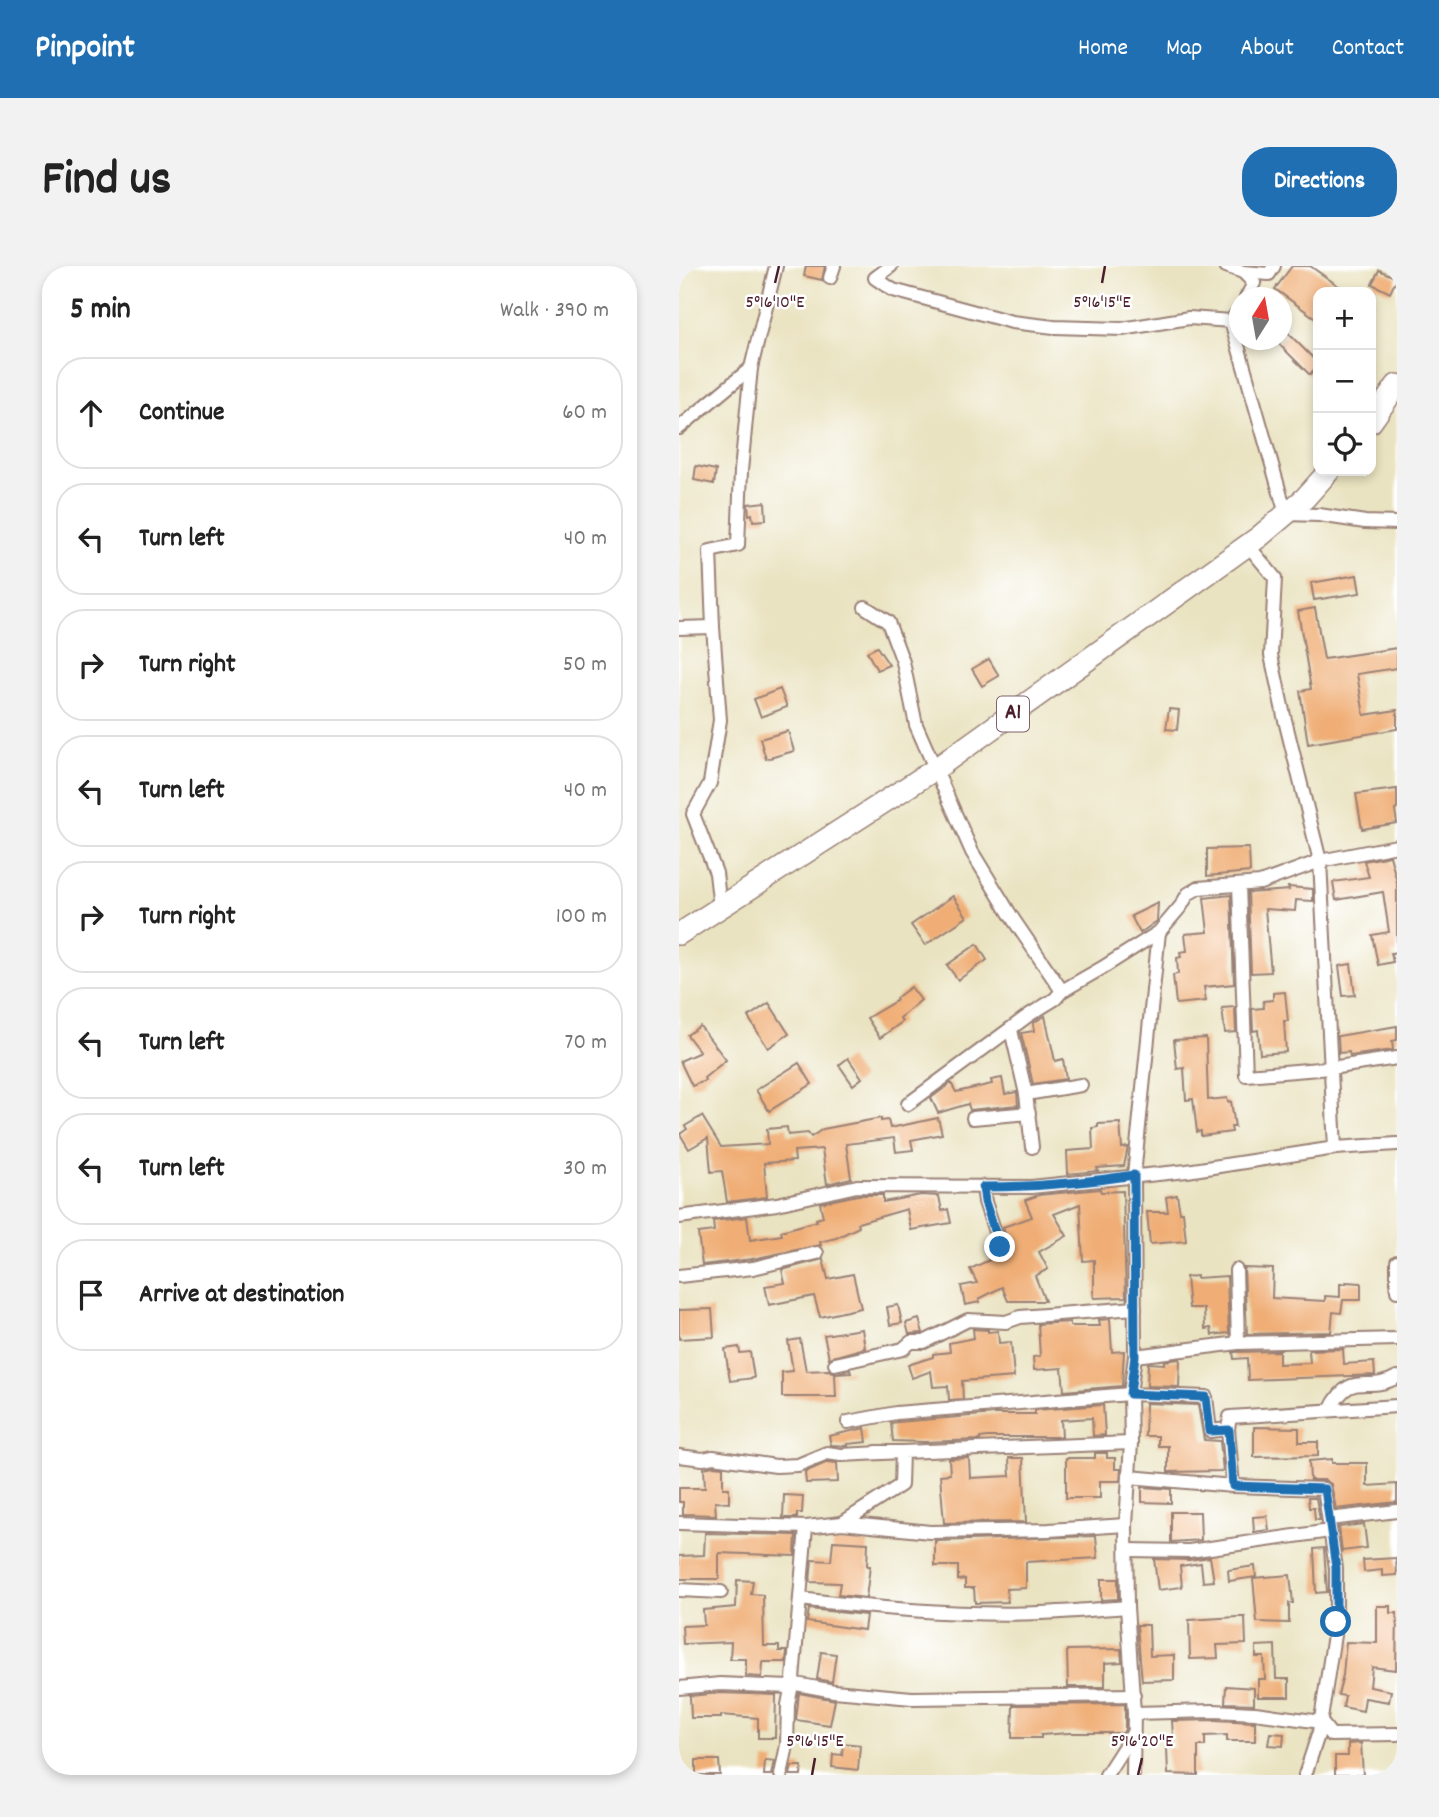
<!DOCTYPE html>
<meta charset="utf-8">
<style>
:root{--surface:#fff;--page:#f2f2f2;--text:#222;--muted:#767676;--line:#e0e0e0;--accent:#1f6fb2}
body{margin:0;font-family:Dekko,sans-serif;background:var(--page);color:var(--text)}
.controls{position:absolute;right:21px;top:21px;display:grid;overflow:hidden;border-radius:14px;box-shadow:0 4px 10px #0003}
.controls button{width:63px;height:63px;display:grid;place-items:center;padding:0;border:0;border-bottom:2px solid var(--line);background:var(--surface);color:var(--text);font:35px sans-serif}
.compass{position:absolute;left:550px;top:21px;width:63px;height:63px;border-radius:50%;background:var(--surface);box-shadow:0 4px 10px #0003;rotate:11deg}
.stop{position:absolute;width:21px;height:21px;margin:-16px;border:5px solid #1f6fb2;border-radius:50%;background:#fff}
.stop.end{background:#1f6fb2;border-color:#fff;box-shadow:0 2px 7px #0008}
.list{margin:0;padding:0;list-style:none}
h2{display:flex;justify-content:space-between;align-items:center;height:91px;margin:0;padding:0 28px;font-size:30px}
h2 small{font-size:23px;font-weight:400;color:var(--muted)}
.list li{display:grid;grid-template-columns:46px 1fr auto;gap:21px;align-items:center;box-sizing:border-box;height:112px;margin:0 14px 14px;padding:0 14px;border:2px solid var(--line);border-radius:28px}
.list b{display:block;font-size:26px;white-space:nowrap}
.list em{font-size:23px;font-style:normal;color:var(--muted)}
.icon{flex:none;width:38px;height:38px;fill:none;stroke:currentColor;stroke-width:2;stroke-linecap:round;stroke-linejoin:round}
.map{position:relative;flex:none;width:718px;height:1509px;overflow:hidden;border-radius:28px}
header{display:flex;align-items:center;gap:42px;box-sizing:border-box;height:98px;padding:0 35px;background:var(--accent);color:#fff}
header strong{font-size:33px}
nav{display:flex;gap:38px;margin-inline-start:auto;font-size:24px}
.intro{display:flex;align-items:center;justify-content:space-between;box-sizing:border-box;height:168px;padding:0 42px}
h1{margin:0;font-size:49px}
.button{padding:18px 32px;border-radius:28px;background:var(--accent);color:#fff;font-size:24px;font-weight:700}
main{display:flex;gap:42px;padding:0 42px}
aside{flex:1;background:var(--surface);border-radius:28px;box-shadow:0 4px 10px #0003}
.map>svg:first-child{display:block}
.building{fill:#f0ae76}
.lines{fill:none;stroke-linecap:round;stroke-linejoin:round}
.minor-casing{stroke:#9a8176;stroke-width:16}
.trunk-casing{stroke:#9a8176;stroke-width:24}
.minor{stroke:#fff;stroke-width:12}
.trunk{stroke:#fff;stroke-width:21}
.route{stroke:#1f6fb2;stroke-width:9}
.ticks{fill:none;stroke:#4a1f2b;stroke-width:2.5}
.labels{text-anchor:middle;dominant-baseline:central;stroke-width:5;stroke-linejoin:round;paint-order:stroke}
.shield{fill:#fff;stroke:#80626b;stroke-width:2}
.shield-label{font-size:21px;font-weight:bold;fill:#4a1f2b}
.ticks-label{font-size:18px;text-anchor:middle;fill:#4a1f2b;stroke:#fff;stroke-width:5;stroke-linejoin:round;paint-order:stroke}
</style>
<header>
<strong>Pinpoint</strong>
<nav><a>Home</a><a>Map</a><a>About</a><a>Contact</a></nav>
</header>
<div class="intro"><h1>Find us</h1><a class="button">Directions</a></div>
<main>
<aside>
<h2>5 min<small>Walk · 390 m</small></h2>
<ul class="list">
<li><svg class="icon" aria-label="ahead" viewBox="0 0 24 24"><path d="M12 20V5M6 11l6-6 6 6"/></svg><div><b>Continue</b></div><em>60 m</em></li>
<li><svg class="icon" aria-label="left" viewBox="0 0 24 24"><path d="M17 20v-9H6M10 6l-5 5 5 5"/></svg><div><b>Turn left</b></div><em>40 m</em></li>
<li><svg class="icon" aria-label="right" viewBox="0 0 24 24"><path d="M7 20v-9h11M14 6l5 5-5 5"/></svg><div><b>Turn right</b></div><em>50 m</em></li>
<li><svg class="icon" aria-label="left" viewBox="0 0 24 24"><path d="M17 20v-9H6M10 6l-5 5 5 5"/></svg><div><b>Turn left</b></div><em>40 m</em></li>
<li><svg class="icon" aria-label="right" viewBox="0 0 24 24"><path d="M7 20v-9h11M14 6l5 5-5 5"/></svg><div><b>Turn right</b></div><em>100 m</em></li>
<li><svg class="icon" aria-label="left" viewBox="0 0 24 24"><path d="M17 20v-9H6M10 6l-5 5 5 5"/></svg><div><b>Turn left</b></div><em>70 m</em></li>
<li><svg class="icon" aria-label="left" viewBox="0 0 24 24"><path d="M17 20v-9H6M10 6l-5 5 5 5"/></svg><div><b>Turn left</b></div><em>30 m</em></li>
<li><svg class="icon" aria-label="arrive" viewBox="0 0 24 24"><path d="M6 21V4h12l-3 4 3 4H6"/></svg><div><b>Arrive at destination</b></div></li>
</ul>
</aside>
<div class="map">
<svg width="718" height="1509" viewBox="0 0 718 1509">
<rect width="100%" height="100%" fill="#fff"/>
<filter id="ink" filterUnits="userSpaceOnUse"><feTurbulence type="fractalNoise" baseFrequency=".0143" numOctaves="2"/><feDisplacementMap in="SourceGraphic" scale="14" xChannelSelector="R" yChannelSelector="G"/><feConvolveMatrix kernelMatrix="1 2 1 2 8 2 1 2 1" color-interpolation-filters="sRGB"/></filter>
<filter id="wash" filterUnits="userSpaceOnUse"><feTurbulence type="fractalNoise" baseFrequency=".00686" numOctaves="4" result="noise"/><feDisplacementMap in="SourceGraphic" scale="28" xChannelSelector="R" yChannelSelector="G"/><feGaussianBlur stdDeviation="1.57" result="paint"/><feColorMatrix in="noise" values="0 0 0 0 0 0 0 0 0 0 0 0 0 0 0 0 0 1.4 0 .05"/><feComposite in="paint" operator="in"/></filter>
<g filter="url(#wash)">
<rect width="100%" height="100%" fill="#eae3c1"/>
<g id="blocks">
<g class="building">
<polygon points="127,0 146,0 143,14 125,10"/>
<polygon points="613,0 631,0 668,26 639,26 639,54 596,23"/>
<polygon points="700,4 718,12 711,27 693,18"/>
<polygon points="609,67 639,97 639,100 631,109 599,77"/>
<polygon points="17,200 37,204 35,218 15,214"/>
<polygon points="86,236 87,254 74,255 73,248 70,249 69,238"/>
<polygon points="678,309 681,327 635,334 632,317"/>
<polygon points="636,342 645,393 718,382 718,402 678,408 685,449 718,444 718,463 629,478 621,425 632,423 619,345"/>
<polygon points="198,381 210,399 198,404 188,386"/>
<polygon points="310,393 320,410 303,420 293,403"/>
<polygon points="101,423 108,441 82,451 75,433"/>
<polygon points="490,443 500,444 498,464 487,463"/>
<polygon points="109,465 115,485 87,493 81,473"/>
<polygon points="718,523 718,543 716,544 718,557 683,563 677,528"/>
<polygon points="570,582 571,606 528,610 528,583"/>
<polygon points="711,590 718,616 718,686 712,687 714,696 699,699 693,669 710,666 704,626 657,634 654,616 690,611 685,595"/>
<polygon points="609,621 634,623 634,635 617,634 616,645 586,643 592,706 572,707 569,627 610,624"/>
<polygon points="552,629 555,718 525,721 527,735 497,738 494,709 499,708 498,692 502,691 501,686 508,685 506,668 529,666 525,632"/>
<polygon points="274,630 288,651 246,679 232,659"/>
<polygon points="479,637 478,655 461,667 452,650"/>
<polygon points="298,678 308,694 279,714 268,699"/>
<polygon points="672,698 676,729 664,730 660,700"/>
<polygon points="232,721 242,734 221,752 223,756 201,772 188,752 218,734 217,732"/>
<polygon points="606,726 609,755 605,755 607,786 581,788 579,764 574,765 573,743 585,742 584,735 594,734 594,727"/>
<polygon points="90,737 110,768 89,782 69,751"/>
<polygon points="556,741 557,766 546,767 543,742"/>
<polygon points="366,750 376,795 384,793 387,813 354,818 342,767 355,765 354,757"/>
<polygon points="21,760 47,794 25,812 26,815 13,820 1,795 21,786 8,769"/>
<polygon points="718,760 718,774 713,775 714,784 671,790 670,786 660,787 659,770"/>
<polygon points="527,772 529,834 548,832 549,836 552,835 556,861 552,861 553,866 522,870 522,865 518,866 514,833 507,834 505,802 498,803 495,774"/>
<polygon points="169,792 183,812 174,819 160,799"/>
<polygon points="120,797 133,818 90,845 77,824"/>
<polygon points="323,812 326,828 338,826 339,839 291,844 289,838 259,847 252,832 272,817 277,826 313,818 312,814"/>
<polygon points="23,850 42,881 89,878 88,863 108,861 109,869 129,867 132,871 144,863 202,852 202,855 209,854 211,862 259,852 263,868 232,874 234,884 217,886 215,872 167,878 172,912 148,918 143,883 115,885 116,895 85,897 88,931 48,936 43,905 32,906 29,872 10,883 1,868 8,863 6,860"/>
<polygon points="441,857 443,882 449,881 445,900 418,902 419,905 389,908 388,885 414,883 413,862 419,861 419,858"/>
<polygon points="421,923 422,926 444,925 447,1031 415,1032 415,994 404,995 401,938 375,948 388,970 360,986 369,1003 356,1010 366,1035 329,1035 323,1021 300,1033 301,1036 286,1039 282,1020 298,1017 291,1003 330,985 324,961 353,951 346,934 360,929"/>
<polygon points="179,929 204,929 204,936 242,929 260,930 263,945 269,943 272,957 232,964 228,943 179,957 180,961 157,972 141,976 142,979 73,993 23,999 19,967 35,965 34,955 68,951 71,974 103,969 102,965 138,955 137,953 144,951 141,937"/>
<polygon points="498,929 501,946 504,946 507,975 471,978 468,946 489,946 487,931"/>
<polygon points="144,993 149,1013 174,1008 182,1042 141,1051 135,1030 90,1039 86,1020 106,1017 103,1004"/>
<polygon points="565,1002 594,1003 593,1032 646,1035 646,1030 661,1031 661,1018 667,1018 667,1016 682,1017 682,1034 664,1034 662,1047 654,1046 652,1066 568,1068"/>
<polygon points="518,1010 518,1012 548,1010 550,1067 533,1069 532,1062 526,1063 525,1042 510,1042 507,1011"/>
<polygon points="219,1039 223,1057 211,1059 208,1041"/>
<polygon points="33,1043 35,1071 0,1073 0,1044"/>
<polygon points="240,1053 244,1067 230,1068 227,1057"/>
<polygon points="431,1053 433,1086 445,1085 443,1120 385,1125 383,1102 355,1104 354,1091 361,1090 359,1058 391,1056 391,1060 421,1060 420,1054"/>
<polygon points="183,1063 186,1082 150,1092 145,1069"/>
<polygon points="294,1063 309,1064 309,1066 319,1065 320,1077 332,1076 335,1111 283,1115 284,1133 270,1134 269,1120 254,1121 252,1105 233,1112 229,1099 254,1091 254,1088 271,1086 270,1077 295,1072"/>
<polygon points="121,1073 127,1105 149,1104 157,1107 171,1104 172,1107 156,1108 157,1131 103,1131 103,1106 114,1105 109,1075"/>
<polygon points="60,1081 61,1087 71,1086 75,1112 51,1115 46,1083"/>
<polygon points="664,1083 665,1098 695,1096 696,1109 569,1114 568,1092 555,1093 554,1086 600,1085 600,1098 631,1097 630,1084"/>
<polygon points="501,1093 500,1121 468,1120 469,1097 485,1098 485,1095"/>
<polygon points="467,1137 519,1139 525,1174 541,1175 544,1205 489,1206 489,1180 479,1180 479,1170 466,1170"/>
<polygon points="424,1139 426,1169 414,1170 413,1152 382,1154 383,1171 308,1171 301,1172 301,1174 245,1176 214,1175 212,1157 218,1156 316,1148 356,1148 356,1144"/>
<polygon points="575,1161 620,1162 620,1176 639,1176 639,1190 575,1191"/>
<polygon points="186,1162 188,1176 168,1178 169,1180 152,1179 150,1170"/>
<polygon points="416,1187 428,1187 428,1192 436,1192 436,1203 442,1203 441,1215 421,1215 421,1232 387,1232 387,1192 416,1192"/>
<polygon points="290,1192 291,1212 331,1210 330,1192 344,1192 347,1256 265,1257 261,1209 271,1208 270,1193"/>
<polygon points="653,1193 653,1197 688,1197 688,1220 718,1218 718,1236 657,1243 652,1218 646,1214 631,1214 630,1195"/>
<polygon points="149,1196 158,1197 159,1216 127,1217 126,1206"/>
<polygon points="34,1200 44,1201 44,1222 50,1222 50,1237 36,1236 37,1249 4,1248 4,1236 0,1236 0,1222 26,1222 25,1202"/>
<polygon points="463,1221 492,1223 492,1237 463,1236"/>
<polygon points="105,1229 124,1230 123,1247 118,1247 118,1252 104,1252"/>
<polygon points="629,1232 637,1232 641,1254 636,1254 635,1242 630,1242"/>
<polygon points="492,1246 521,1246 522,1274 492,1276"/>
<polygon points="588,1250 590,1264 575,1266 574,1251"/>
<polygon points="685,1258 688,1282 663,1285 660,1261"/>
<polygon points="26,1267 117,1269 116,1290 40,1287 40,1313 0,1313 0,1290 25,1289"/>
<polygon points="417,1270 419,1292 347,1296 347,1322 327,1323 329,1336 296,1337 295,1322 286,1322 286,1313 279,1314 279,1300 256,1300 256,1275"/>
<polygon points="154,1275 189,1277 188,1300 191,1300 187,1332 159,1329 161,1317 131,1316 133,1294 152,1295"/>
<polygon points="645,1282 648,1326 637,1327 635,1283"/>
<polygon points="531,1291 535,1315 524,1316 522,1297 501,1300 503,1321 479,1324 475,1293 510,1294"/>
<polygon points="717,1292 718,1309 703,1310 703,1304 685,1306 684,1294"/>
<polygon points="576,1300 577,1311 550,1315 549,1304"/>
<polygon points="611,1309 614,1337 610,1337 610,1357 578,1356 574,1312"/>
<polygon points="422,1313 439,1313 439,1333 422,1334"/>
<polygon points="58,1314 74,1315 72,1328 84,1329 85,1380 100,1380 100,1385 108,1385 107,1396 84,1396 83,1411 67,1410 67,1393 51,1393 52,1376 4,1378 3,1360 25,1359 24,1344 57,1341"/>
<polygon points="698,1340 711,1340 711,1347 718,1347 717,1404 693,1401 691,1421 712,1425 710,1436 686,1432 684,1445 664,1441 666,1430 659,1429 664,1409 667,1376 698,1377"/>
<polygon points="130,1343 187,1349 185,1364 128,1356"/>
<polygon points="558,1351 566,1351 567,1378 538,1379 539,1392 511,1393 510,1354"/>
<polygon points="458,1359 470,1359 471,1390 495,1389 495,1414 463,1415"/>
<polygon points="596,1379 597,1413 610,1413 610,1431 579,1431 579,1413 586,1413 585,1391 577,1391 577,1380"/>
<polygon points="442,1383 443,1396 426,1397 426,1421 389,1421 388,1384"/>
<polygon points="142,1386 157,1388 153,1416 138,1413"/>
<polygon points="547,1420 575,1422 575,1438 546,1437"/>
<polygon points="41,1427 97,1429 96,1472 79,1472 79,1452 42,1449 42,1452 12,1452 11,1430"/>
<polygon points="120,1427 156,1434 151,1459 117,1454"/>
<polygon points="446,1438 446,1463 444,1467 390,1467 362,1469 362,1472 333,1472 334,1439"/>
<polygon points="535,1454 576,1456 576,1475 548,1475 548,1469 526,1470 526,1480 519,1480 519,1509 489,1508 488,1482 495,1482 493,1455"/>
<polygon points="591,1467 605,1468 604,1480 589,1479"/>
<polygon points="164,1477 181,1479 179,1504 153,1501 154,1488 163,1489"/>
<polygon points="682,1477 684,1509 656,1509 656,1490 669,1490 669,1478"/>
<polygon points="17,1494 40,1494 41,1509 17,1509"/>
<polygon points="86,1494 96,1495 93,1509 85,1509"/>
<polygon points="113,1500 123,1500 122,1509 111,1509"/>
</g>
</g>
</g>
<g filter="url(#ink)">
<use href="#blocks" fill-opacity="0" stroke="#9a8176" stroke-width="2"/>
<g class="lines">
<defs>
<g id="minor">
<polyline points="212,0 196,12 214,24 333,56 375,61 443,63 510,52 552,55 607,248 640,249 686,256 718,257"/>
<polyline points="547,0 564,6 590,8 595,0"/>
<polyline points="564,6 575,17 567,32"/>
<polyline points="151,12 155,0"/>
<polyline points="552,55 561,43"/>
<polyline points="0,162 72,102"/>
<polyline points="568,278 596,312 592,389 605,450 641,595 656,882"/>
<polyline points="186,341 209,356 224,396 237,459 293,586 334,653 383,725"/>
<polyline points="0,362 34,361"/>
<polyline points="560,619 567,809 652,802 718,792"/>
<polyline points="41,642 37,607 14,548 31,517 41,454 34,361 31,285 59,279 62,205 72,102 97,0"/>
<polyline points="332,764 347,828 353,881"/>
<polyline points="347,828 402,819"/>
<polyline points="229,838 350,749 376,733 383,725 423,702 480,666 502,640 509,628 519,622 581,617 641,595 718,580"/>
<polyline points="294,852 350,847"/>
<polyline points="304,921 306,936 321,981"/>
<polyline points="0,951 98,938 178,920 352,921 508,905 656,882 718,878"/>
<polyline points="718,996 718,1025"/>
<polyline points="557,1004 559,1077"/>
<polyline points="0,1010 74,1002 138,987"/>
<polyline points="456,1090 559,1077 718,1073"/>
<polyline points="156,1098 224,1083 232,1076 245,1076 289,1054 327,1056 341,1051 456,1042"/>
<path d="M651 1144C673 1101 687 1129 718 1111"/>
<polyline points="169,1156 217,1147 451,1128 527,1131 531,1165 549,1163 551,1151 718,1140"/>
<polyline points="549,1163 554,1220"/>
<polyline points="0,1190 24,1193 34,1191 97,1200 119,1199 148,1187 162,1189 223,1186 197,1186"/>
<polyline points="450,1211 554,1220 645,1223 657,1302 657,1356 640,1466 626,1509"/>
<polyline points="650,1253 718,1245"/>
<polyline points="0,1257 127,1261 163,1257 251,1266 370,1264 447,1259"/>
<polyline points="163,1257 222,1219 223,1186 452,1177"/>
<polyline points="448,1284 510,1285 651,1265"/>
<polyline points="0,1324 42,1326"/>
<path d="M121 1333C201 1343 282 1350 362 1347 391 1346 419 1343 448 1341"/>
<polyline points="0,1422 41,1418 111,1421 117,1418 155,1425 233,1432 455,1429"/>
<polyline points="455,1447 535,1445 576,1447 642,1456 652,1469 718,1468"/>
<polyline points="102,1509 108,1479 109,1439 114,1413 127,1261"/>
<polyline points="427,1509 454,1467"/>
<polyline points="454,1509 455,1447 448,1341 447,1259 452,1177 451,1128 456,1090 455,909 480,666"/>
</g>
<g id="trunk">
<polyline points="692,156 718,119"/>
<polyline points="0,668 255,504 580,271 626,232 650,205"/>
</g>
</defs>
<use href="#minor" class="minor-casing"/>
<use href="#trunk" class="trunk-casing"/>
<use href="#minor" class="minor"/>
<use href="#trunk" class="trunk"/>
</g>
</g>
<g class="lines" filter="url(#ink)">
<path class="route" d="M321 981 306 936 304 921C355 921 405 917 455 909L456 1090 451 1128 527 1131 531 1165 550 1164 554 1220 646 1223 657 1302V1356"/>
</g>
<path class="ticks" d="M96 17 100 0M423 17 426 0M133 1509 136 1492M459 1509 463 1492"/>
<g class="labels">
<rect class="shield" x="318" y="430.5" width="32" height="35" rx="5"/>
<g class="shield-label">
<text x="334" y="448">A1</text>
</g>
</g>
<g class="ticks-label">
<text x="96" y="41">5°16'10"E</text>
<text x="423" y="41">5°16'15"E</text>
<text x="136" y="1480">5°16'15"E</text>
<text x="463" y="1480">5°16'20"E</text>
</g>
</svg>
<div class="controls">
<button>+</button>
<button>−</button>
<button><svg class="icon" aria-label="locate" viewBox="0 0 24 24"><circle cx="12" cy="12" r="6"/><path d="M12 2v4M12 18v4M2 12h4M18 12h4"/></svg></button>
</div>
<svg class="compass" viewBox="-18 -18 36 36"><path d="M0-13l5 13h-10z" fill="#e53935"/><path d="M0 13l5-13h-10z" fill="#767676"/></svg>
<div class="stop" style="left:657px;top:1356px"></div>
<div class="stop end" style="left:321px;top:981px"></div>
</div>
</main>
